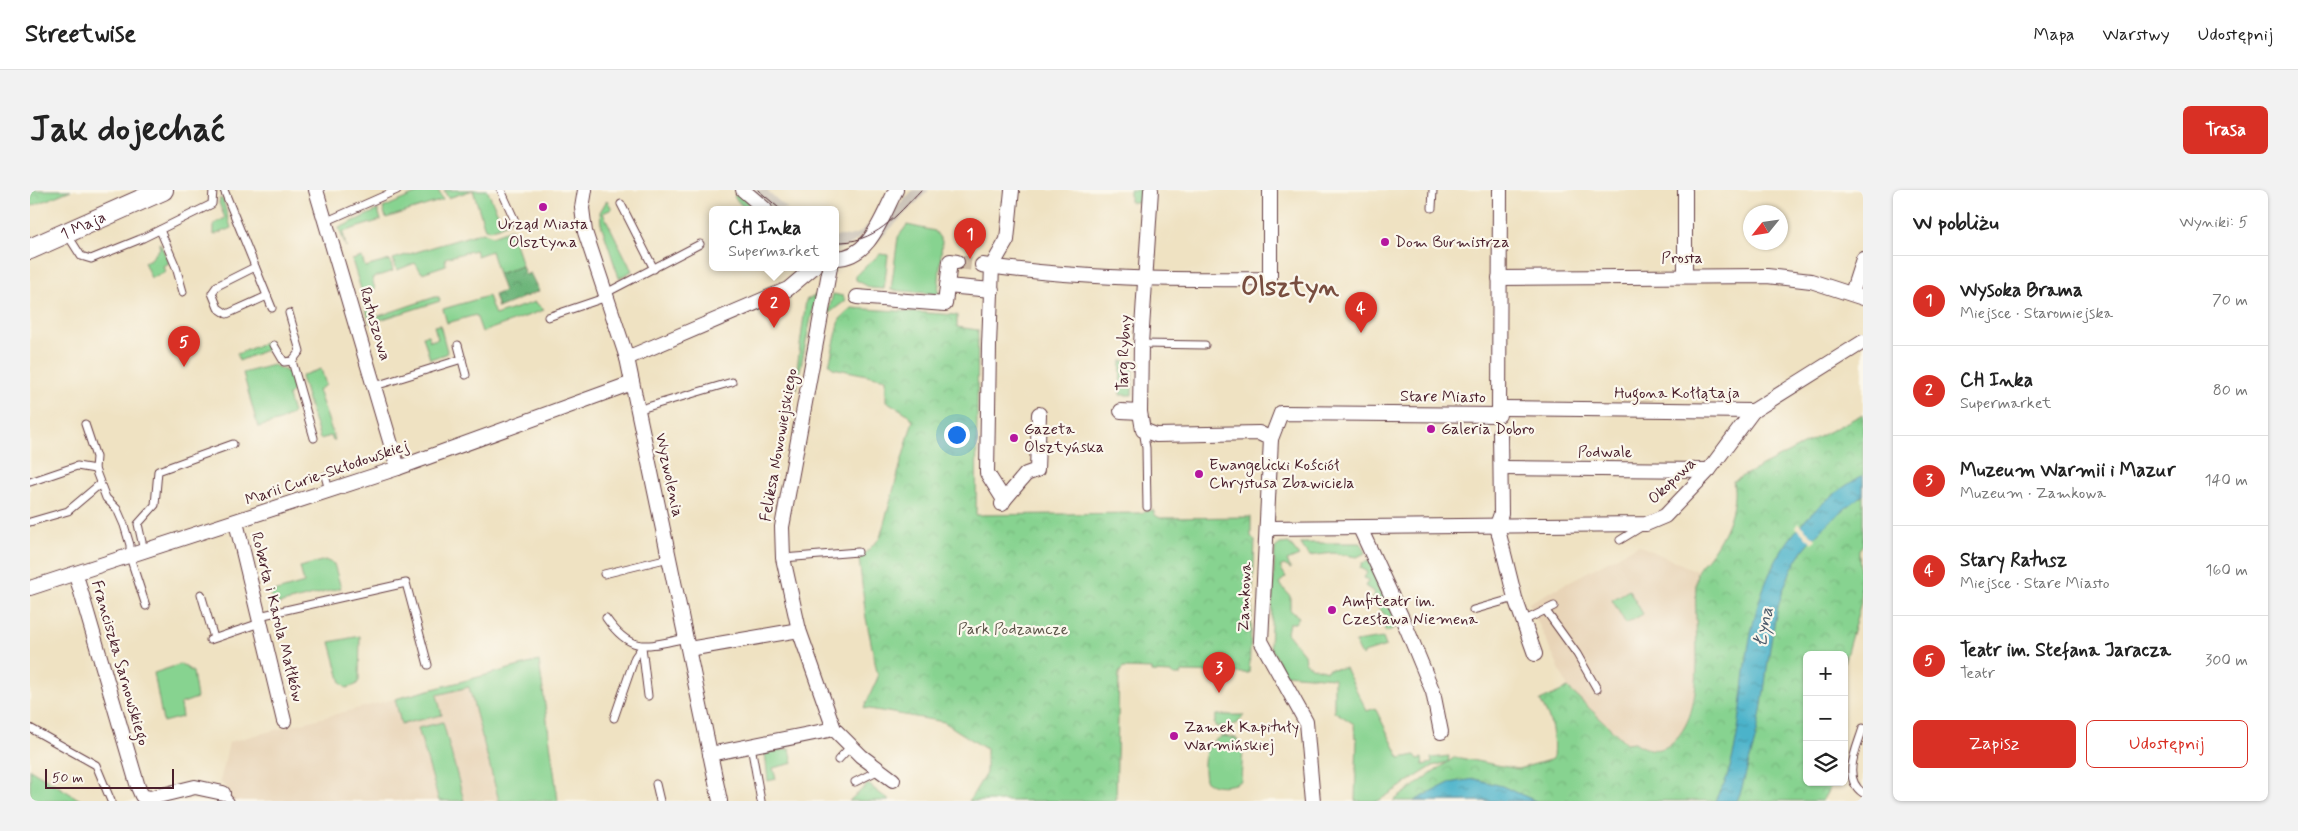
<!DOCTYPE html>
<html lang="pl">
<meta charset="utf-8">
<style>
:root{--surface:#fff;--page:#f2f2f2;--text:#222;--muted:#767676;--line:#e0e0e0;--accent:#d93025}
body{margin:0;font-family:Mynerve,sans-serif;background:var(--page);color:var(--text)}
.controls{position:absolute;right:15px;bottom:15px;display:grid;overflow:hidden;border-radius:8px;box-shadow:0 1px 4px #0004}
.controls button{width:45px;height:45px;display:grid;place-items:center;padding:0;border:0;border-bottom:1px solid var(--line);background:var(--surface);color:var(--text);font:25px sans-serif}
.compass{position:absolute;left:1713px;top:15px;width:45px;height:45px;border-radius:50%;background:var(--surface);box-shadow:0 1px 4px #0004;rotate:240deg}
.scale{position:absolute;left:15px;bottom:12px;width:129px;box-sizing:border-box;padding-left:5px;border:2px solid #4a1f2b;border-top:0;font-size:14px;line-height:18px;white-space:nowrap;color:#4a1f2b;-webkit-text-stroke:4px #fbf7ec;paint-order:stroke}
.you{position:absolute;left:926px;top:244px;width:18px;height:18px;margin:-12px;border:4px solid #fff;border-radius:50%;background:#1a73e8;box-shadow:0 0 0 8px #1a73e833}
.badge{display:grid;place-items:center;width:32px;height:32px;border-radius:50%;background:var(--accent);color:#fff;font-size:16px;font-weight:700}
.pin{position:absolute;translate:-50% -41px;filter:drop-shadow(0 1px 2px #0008)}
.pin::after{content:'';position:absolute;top:26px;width:18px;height:15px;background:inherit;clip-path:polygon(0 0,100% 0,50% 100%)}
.popup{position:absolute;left:679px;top:16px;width:130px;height:65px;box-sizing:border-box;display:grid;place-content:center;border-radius:8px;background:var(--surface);filter:drop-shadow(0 1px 4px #0005);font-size:16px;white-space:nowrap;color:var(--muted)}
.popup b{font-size:19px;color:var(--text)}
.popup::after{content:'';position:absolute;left:50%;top:100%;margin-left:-10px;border:10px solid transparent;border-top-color:var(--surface)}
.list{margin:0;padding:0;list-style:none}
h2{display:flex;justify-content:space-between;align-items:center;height:65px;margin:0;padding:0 20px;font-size:21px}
h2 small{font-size:16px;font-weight:400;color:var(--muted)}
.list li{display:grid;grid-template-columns:32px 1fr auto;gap:15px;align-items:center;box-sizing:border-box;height:90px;padding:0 20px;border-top:1px solid var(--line)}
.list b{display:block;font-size:19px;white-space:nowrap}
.list p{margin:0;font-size:16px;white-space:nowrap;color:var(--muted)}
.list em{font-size:16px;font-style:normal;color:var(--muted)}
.actions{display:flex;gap:10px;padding:15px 20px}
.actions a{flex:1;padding:11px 0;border:1px solid var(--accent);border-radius:8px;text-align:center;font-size:18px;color:var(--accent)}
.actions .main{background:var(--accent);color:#fff}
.icon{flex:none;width:28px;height:28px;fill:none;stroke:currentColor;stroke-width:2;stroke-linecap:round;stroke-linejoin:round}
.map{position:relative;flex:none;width:1833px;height:611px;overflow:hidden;border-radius:8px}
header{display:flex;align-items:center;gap:30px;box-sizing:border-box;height:70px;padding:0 25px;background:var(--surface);border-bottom:1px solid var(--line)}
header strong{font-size:24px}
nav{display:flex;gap:28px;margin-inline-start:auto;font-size:18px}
.intro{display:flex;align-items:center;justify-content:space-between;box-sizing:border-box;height:120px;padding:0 30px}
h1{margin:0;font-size:35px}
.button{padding:12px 22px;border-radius:8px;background:var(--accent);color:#fff;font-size:18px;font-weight:700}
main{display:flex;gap:30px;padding:0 30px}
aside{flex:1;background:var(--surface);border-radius:8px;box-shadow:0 1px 4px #0004}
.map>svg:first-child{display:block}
.built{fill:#e8d4b7}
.industrial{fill:#cbc3b8}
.green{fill:#87d390;stroke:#68795e}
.forest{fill:url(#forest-crowns);stroke:#5c6a52}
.park{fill:url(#park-crowns);stroke:#68795e}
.water{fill:url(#water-ripples);stroke:#4a697a}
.pier{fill:#efe2c2}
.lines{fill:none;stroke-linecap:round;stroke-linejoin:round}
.street-tunnel{stroke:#cebba4;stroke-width:14;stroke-dasharray:14 7;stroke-linecap:butt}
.lane-casing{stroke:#633c42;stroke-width:9}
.street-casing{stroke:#633c42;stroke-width:16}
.secondary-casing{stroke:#633c42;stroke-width:22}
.lane{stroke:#fff;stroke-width:7}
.street{stroke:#fff;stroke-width:14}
.secondary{stroke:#fff;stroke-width:20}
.tram{stroke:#4a1f2b;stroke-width:1}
.poi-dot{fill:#b5179e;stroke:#fbf7ec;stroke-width:2}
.labels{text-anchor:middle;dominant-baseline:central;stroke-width:4.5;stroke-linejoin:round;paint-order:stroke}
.poi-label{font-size:16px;fill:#4a1f2b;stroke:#fbf7ec;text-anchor:start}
.street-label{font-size:16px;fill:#4a1f2b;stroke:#fbf7ec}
.park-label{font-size:16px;fill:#5c5549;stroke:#fbf7ec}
.water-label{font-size:18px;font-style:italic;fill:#4a5a6b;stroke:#fbf7ec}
.town-label{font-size:26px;font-weight:bold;fill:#794e40;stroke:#fbf7ec}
</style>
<header>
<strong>Streetwise</strong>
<nav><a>Mapa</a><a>Warstwy</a><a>Udostępnij</a></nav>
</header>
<div class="intro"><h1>Jak dojechać</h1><a class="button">Trasa</a></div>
<main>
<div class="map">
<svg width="1833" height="611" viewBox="0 0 1833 611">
<defs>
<pattern id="forest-crowns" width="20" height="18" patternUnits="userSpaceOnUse" patternTransform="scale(1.25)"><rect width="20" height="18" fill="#6db57a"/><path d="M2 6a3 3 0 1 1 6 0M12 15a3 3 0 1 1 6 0" fill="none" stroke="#5c9364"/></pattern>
<pattern id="park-crowns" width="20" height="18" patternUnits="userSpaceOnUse" patternTransform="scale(1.25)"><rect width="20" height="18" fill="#87d390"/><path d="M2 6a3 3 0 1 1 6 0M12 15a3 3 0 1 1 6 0" fill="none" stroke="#76b57c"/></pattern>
<pattern id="water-ripples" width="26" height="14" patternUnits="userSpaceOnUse" patternTransform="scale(1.25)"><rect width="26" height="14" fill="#4bb3ca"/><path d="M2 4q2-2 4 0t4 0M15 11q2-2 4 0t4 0" fill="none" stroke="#4091a4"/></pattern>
</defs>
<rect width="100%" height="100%" fill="#fbf7ec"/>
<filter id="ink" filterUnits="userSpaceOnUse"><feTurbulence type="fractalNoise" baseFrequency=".02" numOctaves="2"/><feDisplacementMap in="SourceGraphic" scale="10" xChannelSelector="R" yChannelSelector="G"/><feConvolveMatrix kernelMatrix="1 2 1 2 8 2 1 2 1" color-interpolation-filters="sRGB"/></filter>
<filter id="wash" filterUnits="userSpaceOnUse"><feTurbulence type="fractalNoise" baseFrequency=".0096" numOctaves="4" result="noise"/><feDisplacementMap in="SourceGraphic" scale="20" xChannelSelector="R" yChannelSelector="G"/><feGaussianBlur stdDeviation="1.12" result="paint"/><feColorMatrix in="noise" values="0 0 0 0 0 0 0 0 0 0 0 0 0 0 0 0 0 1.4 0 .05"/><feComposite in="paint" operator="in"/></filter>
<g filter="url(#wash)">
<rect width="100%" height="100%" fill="#efe2c2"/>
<g class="built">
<polygon points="1608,355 1667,381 1667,496 1654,539 1646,550 1635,558 1614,559 1605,552 1596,553 1538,498 1499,413"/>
<polygon points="509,471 528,611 196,611 202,604 190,592 199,552"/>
</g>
<g class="industrial">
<polygon points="719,0 736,0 758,19 741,19"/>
<polygon points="883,0 899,0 840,59 866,14 868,16"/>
<polygon points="841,32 835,42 826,51 816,57 805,59 805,46 819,46 829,43"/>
</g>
<g class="green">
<polygon points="394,0 408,0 413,10 356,28 353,18"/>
<polygon points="414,0 457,0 472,32 480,32 461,40 455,39 443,0 418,8"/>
<polygon points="1100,0 1114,0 1115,12 1100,12"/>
<polygon points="708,3 726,19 715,19 704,7"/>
<polygon points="190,8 193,10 201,38 184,45 184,34 195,28 189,13"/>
<polygon points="577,10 582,19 573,23 602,81 589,88 571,34 570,22"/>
<polygon points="348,20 351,30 313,42 316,57 309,38"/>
<polygon points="877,35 905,41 912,51 908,104 861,100 868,47"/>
<polygon points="481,39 492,76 468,84 461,61 447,66 445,60 415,68 416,75 392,83 385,73 367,80 363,69 453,42 462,46"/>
<polygon points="130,53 139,73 133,76 135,82 121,88 114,72 121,69 130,58 129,56"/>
<polygon points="850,64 858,65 854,99 841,98 826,90 826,85"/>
<polygon points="332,67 335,77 360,70 363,81 342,88 345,99 333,106 322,70"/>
<polygon points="803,104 813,106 815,111 798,124"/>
<polygon points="786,105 766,199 765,194 776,110"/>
<polygon points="458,106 465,125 505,112 514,120 452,142 446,125 417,133 413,119"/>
<polygon points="405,107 409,107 410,111 340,133 335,116 340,118 343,128"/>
<polygon points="410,135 417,161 416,164 400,169 393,146 398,145 400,151 408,149 404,136"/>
<polygon points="240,151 241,158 209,171 207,164"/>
<polygon points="1091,171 1103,171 1102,205 1090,205"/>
<polygon points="243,175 258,182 263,201 258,206 263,223 250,231 228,237 213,183"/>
<polygon points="291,179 296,195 288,200 305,250 303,251 301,246 290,249 271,187 273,185"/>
<polygon points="1259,353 1269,366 1257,371 1261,379 1254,375 1250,377 1256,387 1249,393 1260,406 1260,420 1269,427 1265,433 1259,433 1257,443 1274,464 1275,472 1282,477 1297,481 1298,479 1315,478 1337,521 1345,518 1370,568 1385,565 1388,569 1392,568 1393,575 1402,573 1401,568 1419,566 1418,572 1403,576 1348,611 1325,611 1327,548 1325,548 1324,534 1304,521 1304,488 1255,484 1240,456 1245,358 1250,354"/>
<polygon points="1270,353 1331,353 1335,363 1327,367 1303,363 1279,366"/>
<polygon points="295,370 304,374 311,398 244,415 240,403 274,393 270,377"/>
<polygon points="1339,371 1369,436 1356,442 1351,430 1356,426 1341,409 1345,403 1335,396 1339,390 1334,388 1337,382 1330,378 1332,373"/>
<polygon points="1599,400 1613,424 1596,434 1582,410"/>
<polygon points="330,446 329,491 326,495 316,498 311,493 300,452"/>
<polygon points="1353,448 1356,456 1334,463 1334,465 1332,466 1325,452"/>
<polygon points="509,471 528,611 469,611 439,497 407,505 412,525 371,534 365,509"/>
<polygon points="151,474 163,482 167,508 150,514 152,527 133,532 124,483"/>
<polygon points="1187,525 1214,525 1207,534 1186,537 1184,534"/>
<polygon points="413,532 434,611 409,611 388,538"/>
<path d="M1193 546 1206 548 1213 559 1211 591C1202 597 1183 598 1175 590 1172 571 1174 553 1193 546Z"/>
<polygon points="760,559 763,573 743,578 746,589 738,591 735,563"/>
<polygon points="0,579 52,611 0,611"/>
</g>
<polygon class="forest" points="492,76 495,85 500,83 509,101 468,118 464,105 474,101 468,84"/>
<g class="park">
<polygon points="0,0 41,0 0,17"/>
<polygon points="822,118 927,125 927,137 948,140 946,325 1110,323 1123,320 1125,325 1130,328 1221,327 1221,346 1225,351 1219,483 1152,482 1151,485 1142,485 1141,483 1122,482 1122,479 1093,478 1089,483 1086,611 939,611 956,583 956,559 914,532 834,518 848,487 836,428 829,369 850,348 883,230 876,223 856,211 856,189 803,178 799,175 810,129"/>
<path d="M1833 224V354L1829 360 1831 412 1814 473V465H1777V592H1801V596L1792 611H1363L1425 567 1488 579 1523 569C1525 546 1522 530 1510 511L1538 498 1596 553 1605 552C1614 559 1628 563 1639 555 1683 523 1660 431 1667 383 1668 377 1676 371 1680 365 1695 345 1708 316 1703 291Z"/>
<polygon points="838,594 860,611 819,611"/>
</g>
<g class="water">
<path d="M1833 285V305C1812 320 1790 339 1774 359 1740 406 1740 472 1730 527 1726 552 1717 577 1711 601L1707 611H1685C1688 603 1694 595 1697 587 1709 552 1711 512 1716 474 1727 388 1756 330 1833 285Z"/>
<polygon points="1445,589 1472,596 1506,611 1384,611 1419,593"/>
</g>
<polygon class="pier" points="1768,333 1786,349 1783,353 1765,337"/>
</g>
<g filter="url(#ink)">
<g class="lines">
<polyline class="street-tunnel" points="927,72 952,75"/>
<defs>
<g id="lane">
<polyline points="194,0 242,118"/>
<polyline points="471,0 486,33"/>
<polyline points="591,14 624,79"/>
<polyline points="1402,18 1403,0"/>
<polyline points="297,31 367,0"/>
<polyline points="130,40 146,77 153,102"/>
<polyline points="37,44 51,66 61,69 113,48 182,14 183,0"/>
<polyline points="225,77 187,96 182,103 188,118 197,124 237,106"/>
<polyline points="576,103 670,54"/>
<polyline points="259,123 270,161 262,171 284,248"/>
<polyline points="518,127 577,107"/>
<polyline points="1111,154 1175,155"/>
<polyline points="244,155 254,172 262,171"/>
<polyline points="428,155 436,185"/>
<polyline points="345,196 432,169"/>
<polyline points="607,220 702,192"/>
<polyline points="55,234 66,267 65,279 76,308 87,319 94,335 100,355 100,367 116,416"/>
<polyline points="1113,240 1116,258 1117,317"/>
<polyline points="295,286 299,300"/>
<polyline points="0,292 47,276 65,279"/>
<polyline points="0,332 38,321 70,294"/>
<polyline points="1590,350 1613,336"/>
<polyline points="114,361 108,334 125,315 128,281 203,254"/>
<polyline points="753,368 828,362"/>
<polyline points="574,384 639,368"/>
<polyline points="171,404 184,448"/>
<polyline points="1443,420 1485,408"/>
<polyline points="1516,421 1547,464 1567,499"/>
<polyline points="229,426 376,393 398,475"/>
<path d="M576 428C602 465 617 456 656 448"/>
<polyline points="1493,431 1524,416"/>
<polyline points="180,450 230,433"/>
<polyline points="612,457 618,506"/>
<polyline points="584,528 605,467 612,457"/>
<polyline points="0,538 66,575 81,611"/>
<path d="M1833 538C1827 558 1811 588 1833 603"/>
<polyline points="721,556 731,611"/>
<polyline points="808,570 821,556"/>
<polyline points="825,592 849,580"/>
<polyline points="626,594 630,611"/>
<polyline points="193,603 200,611"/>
</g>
<g id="street">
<polyline points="286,0 368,278"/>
<polyline points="555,0 552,18 555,42 597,168 690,611"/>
<polyline points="713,0 735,19"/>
<polyline points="1121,0 1111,154 1110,222 1113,240 1126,245 1229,243 1241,249"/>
<polyline points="1655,0 1655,85"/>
<path d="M805 68C840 69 852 26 866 0"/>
<path d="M952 75C1047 89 1144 90 1240 89V0"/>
<polyline points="800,77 752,337 753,368 769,440 804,539 831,566 863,590"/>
<polyline points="1469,88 1737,86 1781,91 1833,108"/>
<polyline points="917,96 962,100"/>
<polyline points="1822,103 1833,69"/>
<polyline points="827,107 915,114 920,71 927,72"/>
<polyline points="597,168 758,99 784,77"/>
<polyline points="1472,218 1723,221 1833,152"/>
<polyline points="1091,221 1110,222"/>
<polyline points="1470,242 1471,324 1467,335 1468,340 1485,408 1505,464"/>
<polyline points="1471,278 1679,280"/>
<polyline points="974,310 996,284 1007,280 1009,224"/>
<polyline points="972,314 974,310 957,283 959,156 962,76 977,50 982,0"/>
<polyline points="206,332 254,531"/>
<polyline points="1237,338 1616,334 1635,326 1679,280 1723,221"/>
<polyline points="1330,338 1377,439 1403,502 1411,542"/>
<polyline points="46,385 108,597 112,606 120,608 165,597 193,603"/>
<polyline points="0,398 368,278 602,193"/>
<polyline points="659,459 769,440"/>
<polyline points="680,564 804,539"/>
<polyline points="1283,611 1276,532 1231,451 1241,249 1251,223 1469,225 1470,0"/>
</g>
<g id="secondary">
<path id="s1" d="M0 59 133 0"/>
</g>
</defs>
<use href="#lane" class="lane-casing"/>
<use href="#street" class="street-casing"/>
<use href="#secondary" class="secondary-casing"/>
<use href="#lane" class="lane"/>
<use href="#street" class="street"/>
<use href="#secondary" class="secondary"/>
<g class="tram">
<polyline points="728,0 750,19"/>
<path d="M805 52C845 54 866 26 891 0"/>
</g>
</g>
</g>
<g class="poi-dot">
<circle cx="513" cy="17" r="5"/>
<circle cx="1355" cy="52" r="5"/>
<circle cx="1401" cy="239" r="5"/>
<circle cx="984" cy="248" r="5"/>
<circle cx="1169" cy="284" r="5"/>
<circle cx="1302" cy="420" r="5"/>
<circle cx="1144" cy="546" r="5"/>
</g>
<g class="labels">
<g class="poi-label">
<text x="513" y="34" text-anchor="middle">Urząd Miasta<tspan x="513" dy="18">Olsztyna</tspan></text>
<text x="1365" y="52">Dom Burmistrza</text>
<text x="994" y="239">Gazeta<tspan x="994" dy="18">Olsztyńska</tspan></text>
<text x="1411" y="239">Galeria Dobro</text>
<text x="1179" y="275">Ewangelicki Kościół<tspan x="1179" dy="18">Chrystusa Zbawiciela</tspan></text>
<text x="1312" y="411">Amfiteatr im.<tspan x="1312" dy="18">Czesława Niemena</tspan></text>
<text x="1154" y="537">Zamek Kapituły<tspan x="1154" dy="18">Warmińskiej</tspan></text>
</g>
<g class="street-label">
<text stroke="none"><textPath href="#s1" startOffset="58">1 Maja</textPath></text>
<text x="1652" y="68">Prosta</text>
<text transform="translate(345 134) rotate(74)">Ratuszowa</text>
<text transform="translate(1094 163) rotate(-88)">Targ Rybny</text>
<text x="1647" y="203">Hugona Kołłątaja</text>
<text transform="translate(1413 207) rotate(1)">Stare Miasto</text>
<text transform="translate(749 255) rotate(-80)">Feliksa Nowowiejskiego</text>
<text x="1575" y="262">Podwale</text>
<text transform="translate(297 283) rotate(-19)">Marii Curie-Skłodowskiej</text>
<text transform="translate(639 285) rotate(78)">Wyzwolenia</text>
<text transform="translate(1642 291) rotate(-44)">Okopowa</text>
<text transform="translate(1215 407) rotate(-88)">Zamkowa</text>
<text transform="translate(247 427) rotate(76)">Roberta i Karola Małłków</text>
<text transform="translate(90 473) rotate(74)">Franciszka Sarnowskiego</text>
</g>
<g class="park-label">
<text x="983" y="439">Park Podzamcze</text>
</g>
<g class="water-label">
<text transform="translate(1734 437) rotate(-79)">Łyna</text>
</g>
<g class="town-label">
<text x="1260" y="98">Olsztyn</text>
</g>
</g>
</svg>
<div class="controls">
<button>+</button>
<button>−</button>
<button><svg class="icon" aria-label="layers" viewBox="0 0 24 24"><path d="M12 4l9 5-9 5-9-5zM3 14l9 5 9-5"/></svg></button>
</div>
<svg class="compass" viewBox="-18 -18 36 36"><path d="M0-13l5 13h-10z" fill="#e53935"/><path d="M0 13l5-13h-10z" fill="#767676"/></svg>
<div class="scale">50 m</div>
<div class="you"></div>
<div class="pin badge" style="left:940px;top:69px">1</div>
<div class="pin badge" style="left:744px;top:138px">2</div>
<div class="popup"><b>CH Inka</b>Supermarket</div>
<div class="pin badge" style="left:1189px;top:503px">3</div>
<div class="pin badge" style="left:1331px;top:143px">4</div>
<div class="pin badge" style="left:154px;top:177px">5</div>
</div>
<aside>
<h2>W pobliżu<small>Wyniki: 5</small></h2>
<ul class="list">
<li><span class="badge">1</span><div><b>Wysoka Brama</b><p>Miejsce · Staromiejska</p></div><em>70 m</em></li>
<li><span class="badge">2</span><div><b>CH Inka</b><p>Supermarket</p></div><em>80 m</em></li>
<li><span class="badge">3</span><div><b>Muzeum Warmii i Mazur</b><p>Muzeum · Zamkowa</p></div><em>140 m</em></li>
<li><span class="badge">4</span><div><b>Stary Ratusz</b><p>Miejsce · Stare Miasto</p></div><em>160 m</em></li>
<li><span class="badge">5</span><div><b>Teatr im. Stefana Jaracza</b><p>Teatr</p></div><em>300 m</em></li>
</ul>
<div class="actions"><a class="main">Zapisz</a><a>Udostępnij</a></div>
</aside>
</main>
